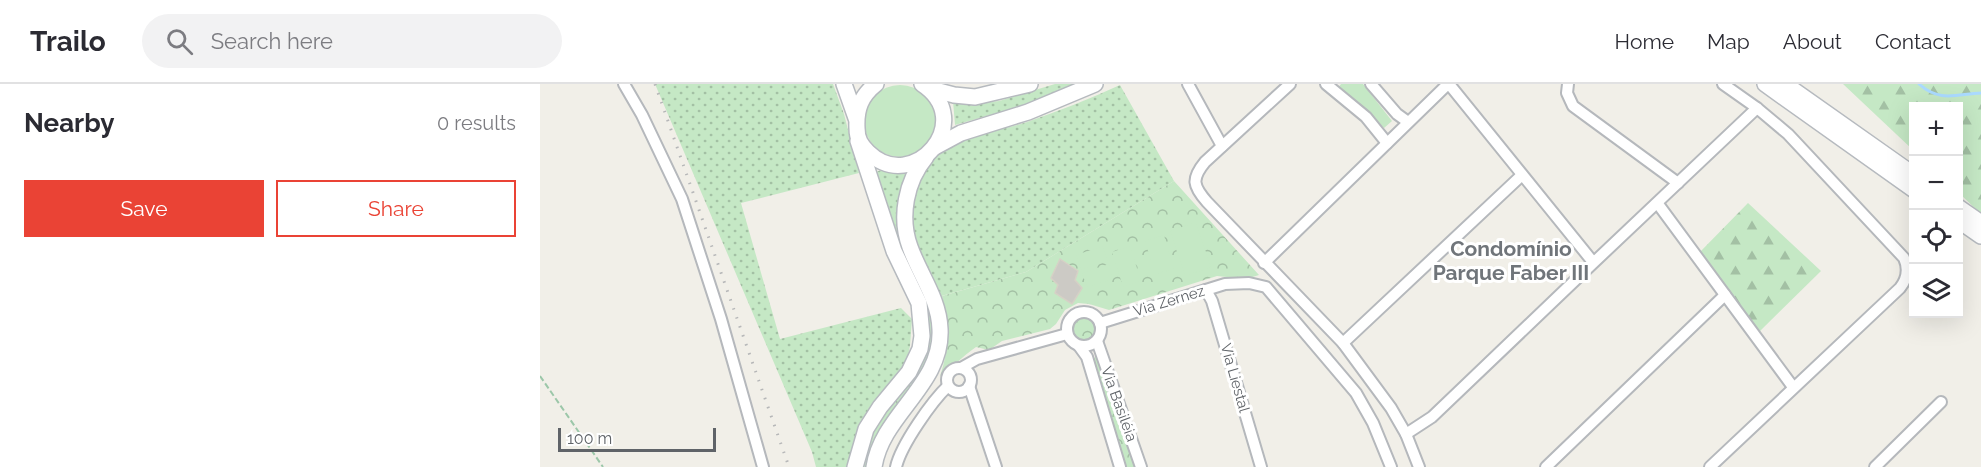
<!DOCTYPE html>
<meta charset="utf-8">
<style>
:root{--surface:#fff;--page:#f2f2f3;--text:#2b2b33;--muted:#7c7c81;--line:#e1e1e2;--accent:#ea4335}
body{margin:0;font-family:Raleway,sans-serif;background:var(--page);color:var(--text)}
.controls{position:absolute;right:18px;top:18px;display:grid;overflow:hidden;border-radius:0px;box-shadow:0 6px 24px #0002}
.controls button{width:54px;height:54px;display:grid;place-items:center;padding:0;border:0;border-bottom:2px solid var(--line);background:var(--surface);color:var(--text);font:30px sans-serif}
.scale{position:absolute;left:18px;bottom:15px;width:158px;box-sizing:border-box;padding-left:6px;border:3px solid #5f6368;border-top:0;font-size:16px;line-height:21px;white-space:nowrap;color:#5f6368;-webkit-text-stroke:4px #fff;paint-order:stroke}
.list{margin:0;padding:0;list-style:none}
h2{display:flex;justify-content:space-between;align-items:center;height:78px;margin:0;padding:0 24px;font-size:26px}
h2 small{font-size:20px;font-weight:400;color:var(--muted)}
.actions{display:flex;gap:12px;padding:18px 24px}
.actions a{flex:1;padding:14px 0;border:2px solid var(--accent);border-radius:0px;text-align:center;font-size:21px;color:var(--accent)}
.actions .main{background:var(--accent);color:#fff}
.icon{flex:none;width:33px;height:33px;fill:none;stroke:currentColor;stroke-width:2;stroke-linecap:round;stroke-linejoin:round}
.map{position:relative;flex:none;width:1441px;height:383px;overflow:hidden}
header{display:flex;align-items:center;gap:36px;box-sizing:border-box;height:84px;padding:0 30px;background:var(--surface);border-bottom:2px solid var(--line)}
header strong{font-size:28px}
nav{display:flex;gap:33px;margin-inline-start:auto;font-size:21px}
.search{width:420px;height:54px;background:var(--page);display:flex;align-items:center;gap:15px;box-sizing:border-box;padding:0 21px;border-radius:33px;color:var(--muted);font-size:22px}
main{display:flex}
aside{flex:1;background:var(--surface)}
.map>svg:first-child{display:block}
.grass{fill:url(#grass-dots)}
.forest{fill:url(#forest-firs)}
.park{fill:url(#park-crowns)}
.garden{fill:#c5e8c5}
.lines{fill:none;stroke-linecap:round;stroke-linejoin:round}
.stream{stroke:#aadaff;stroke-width:3}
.building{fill:#cccac5;stroke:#d6d1c6;stroke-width:1.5}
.street-casing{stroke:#b5b8bc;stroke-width:14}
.secondary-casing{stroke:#b6babf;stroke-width:18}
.path{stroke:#9cc7a9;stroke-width:2;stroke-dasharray:6 3;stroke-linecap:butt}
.street{stroke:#fff;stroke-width:10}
.secondary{stroke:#fff;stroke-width:15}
.rail{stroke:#b6b7b8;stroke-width:3;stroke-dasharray:1.5 8;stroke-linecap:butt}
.labels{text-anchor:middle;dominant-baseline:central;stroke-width:6;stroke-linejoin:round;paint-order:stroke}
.street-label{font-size:15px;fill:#5f6368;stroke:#fff}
.district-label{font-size:21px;font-weight:bold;fill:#70757a;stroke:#fff}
</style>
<header>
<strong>Trailo</strong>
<div class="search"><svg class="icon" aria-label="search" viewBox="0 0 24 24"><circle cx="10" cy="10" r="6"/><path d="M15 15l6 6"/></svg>Search here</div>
<nav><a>Home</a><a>Map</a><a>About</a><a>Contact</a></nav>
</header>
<main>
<aside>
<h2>Nearby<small>0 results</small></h2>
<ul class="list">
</ul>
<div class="actions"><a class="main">Save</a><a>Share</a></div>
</aside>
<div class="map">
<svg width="1441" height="383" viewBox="0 0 1441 383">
<defs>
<pattern id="grass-dots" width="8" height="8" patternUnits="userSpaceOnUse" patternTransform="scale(1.5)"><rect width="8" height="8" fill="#c5e8c5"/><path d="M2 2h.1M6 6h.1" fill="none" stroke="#a3c0a4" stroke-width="1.8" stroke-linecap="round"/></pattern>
<pattern id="forest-firs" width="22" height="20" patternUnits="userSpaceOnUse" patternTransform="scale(1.5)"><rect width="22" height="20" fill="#c5e8c5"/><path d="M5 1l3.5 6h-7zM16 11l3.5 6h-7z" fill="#a3c0a4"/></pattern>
<pattern id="park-crowns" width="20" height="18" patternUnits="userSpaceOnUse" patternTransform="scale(1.5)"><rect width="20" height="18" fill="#c5e8c5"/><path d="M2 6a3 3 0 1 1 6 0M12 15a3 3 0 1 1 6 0" fill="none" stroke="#a3c0a4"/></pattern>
</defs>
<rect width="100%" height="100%" fill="#f1efe8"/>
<g class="grass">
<polygon points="115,0 293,0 304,30 319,89 201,119 240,255 361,224 372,235 370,262 367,277 309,383 276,383 272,368"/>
<polygon points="515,0 545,0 510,14 415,41 413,17 442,19 459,17"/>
<path d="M580 1 634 97 486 188 398 213C389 192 373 163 371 140 368 121 372 109 381 93 405 50 445 52 487 38 519 27 549 15 580 1Z"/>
<polygon points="341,86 368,89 363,163 384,214 363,176 336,88"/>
</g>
<g class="forest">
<polygon points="1303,0 1441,0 1441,130 1419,109 1418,22 1374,22 1373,66"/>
<polygon points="1208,119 1281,187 1217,250 1159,169"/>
</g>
<g class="park">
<path d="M634 97 719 191 706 195 677 192 569 226 549 220 538 219 525 226 516 240 510 245 462 257 449 266 436 263C423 272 413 283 400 292 410 263 408 241 402 212L486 188Z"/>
<circle cx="543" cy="245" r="15"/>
<polygon points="392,231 394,231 392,268 328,383 320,383 325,363 388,232"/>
<polygon points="558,271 562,273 595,383 584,383 553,275"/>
</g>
<g class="garden">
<polygon points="801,0 823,0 852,37 844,44 824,23 798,4"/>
<circle cx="360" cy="37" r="36"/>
<polygon points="656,138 671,183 645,192 630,147"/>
<polygon points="624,151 634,185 615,190 605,157"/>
<polygon points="563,162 568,177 541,186 536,171"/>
<polygon points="590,162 601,197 583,203 572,168"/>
<polygon points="569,180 573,195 547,203 542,189"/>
</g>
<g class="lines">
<path class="stream" d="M1379 0C1400 19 1417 10 1441 9"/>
</g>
<polygon class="building" points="520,175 538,187 535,196 542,204 532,220 515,209 518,201 511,194"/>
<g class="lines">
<defs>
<g id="street">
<polyline points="84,0 102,31 142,115 181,235 223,383"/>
<polyline points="648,0 682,62"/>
<path d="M750 0 665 78C651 95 653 102 667 118L803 259 851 324 866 350 879 383"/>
<polyline points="786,0 826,33 847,59"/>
<polyline points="831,0 857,30 868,38"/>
<polyline points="909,0 1053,178"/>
<polyline points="1028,0 1027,9 1033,22 1138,99"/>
<polyline points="1118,120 1253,303"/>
<polyline points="724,179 908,0"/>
<polyline points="666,206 672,217 721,383"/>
<circle cx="544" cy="245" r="17"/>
<polyline points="560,239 685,200 709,199 726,203 816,309 833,339 851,383"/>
<polyline points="557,257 601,383"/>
<polyline points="803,259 982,91"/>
<polyline points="539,262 547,273 580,383"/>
<polyline points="421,284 437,275 527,250"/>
<circle cx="419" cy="296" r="12"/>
<polyline points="429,302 456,383"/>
<path d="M866 350 892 333C1000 229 1108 127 1217 24"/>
<path d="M356 383C361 361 392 317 408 302"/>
<polyline points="1006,383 1185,211"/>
<path d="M1170 383 1360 204C1367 195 1369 185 1364 174L1248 50 1217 24 1183 0"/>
<polyline points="1335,383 1401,318"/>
</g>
<g id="secondary">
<polyline points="304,0 316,34"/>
<path d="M336 0C321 12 316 25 317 44 317 55 321 61 328 68 373 112 438 37 382 0"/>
<polyline points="1225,0 1374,106"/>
<polyline points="1245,0 1374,91"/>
<polyline points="391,5 414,11 435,13 490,0"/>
<polyline points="395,63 421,49 488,28 555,0"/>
<polyline points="1418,123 1441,139"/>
<polyline points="1418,136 1441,152"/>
<polyline points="315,383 326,345 340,323 369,288 380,265 382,252 379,219 354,167 318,57"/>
<path d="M334 383C342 330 403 301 400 245 399 215 380 191 370 163 359 133 366 97 386 73"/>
</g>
</defs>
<use href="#street" class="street-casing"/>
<use href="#secondary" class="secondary-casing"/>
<polyline class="path" points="0,292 63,383"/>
<use href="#street" class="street"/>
<use href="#secondary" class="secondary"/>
<polyline class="rail" points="115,0 249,383"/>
</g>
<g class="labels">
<g class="street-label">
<text transform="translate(629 217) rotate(-17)">Via Zernez</text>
<text transform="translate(695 294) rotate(74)">Via Liestal</text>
<text transform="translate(579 320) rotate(70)">Via Basiléia</text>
</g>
<g class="district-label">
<text x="971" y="164">Condomínio<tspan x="971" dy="24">Parque Faber III</tspan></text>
</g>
</g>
</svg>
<div class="controls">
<button>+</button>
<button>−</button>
<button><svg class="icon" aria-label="locate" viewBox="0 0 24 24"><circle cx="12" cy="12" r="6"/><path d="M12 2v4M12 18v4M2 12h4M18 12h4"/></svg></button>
<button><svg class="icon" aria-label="layers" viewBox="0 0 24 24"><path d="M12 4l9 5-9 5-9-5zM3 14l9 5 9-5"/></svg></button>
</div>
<div class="scale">100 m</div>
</div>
</main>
